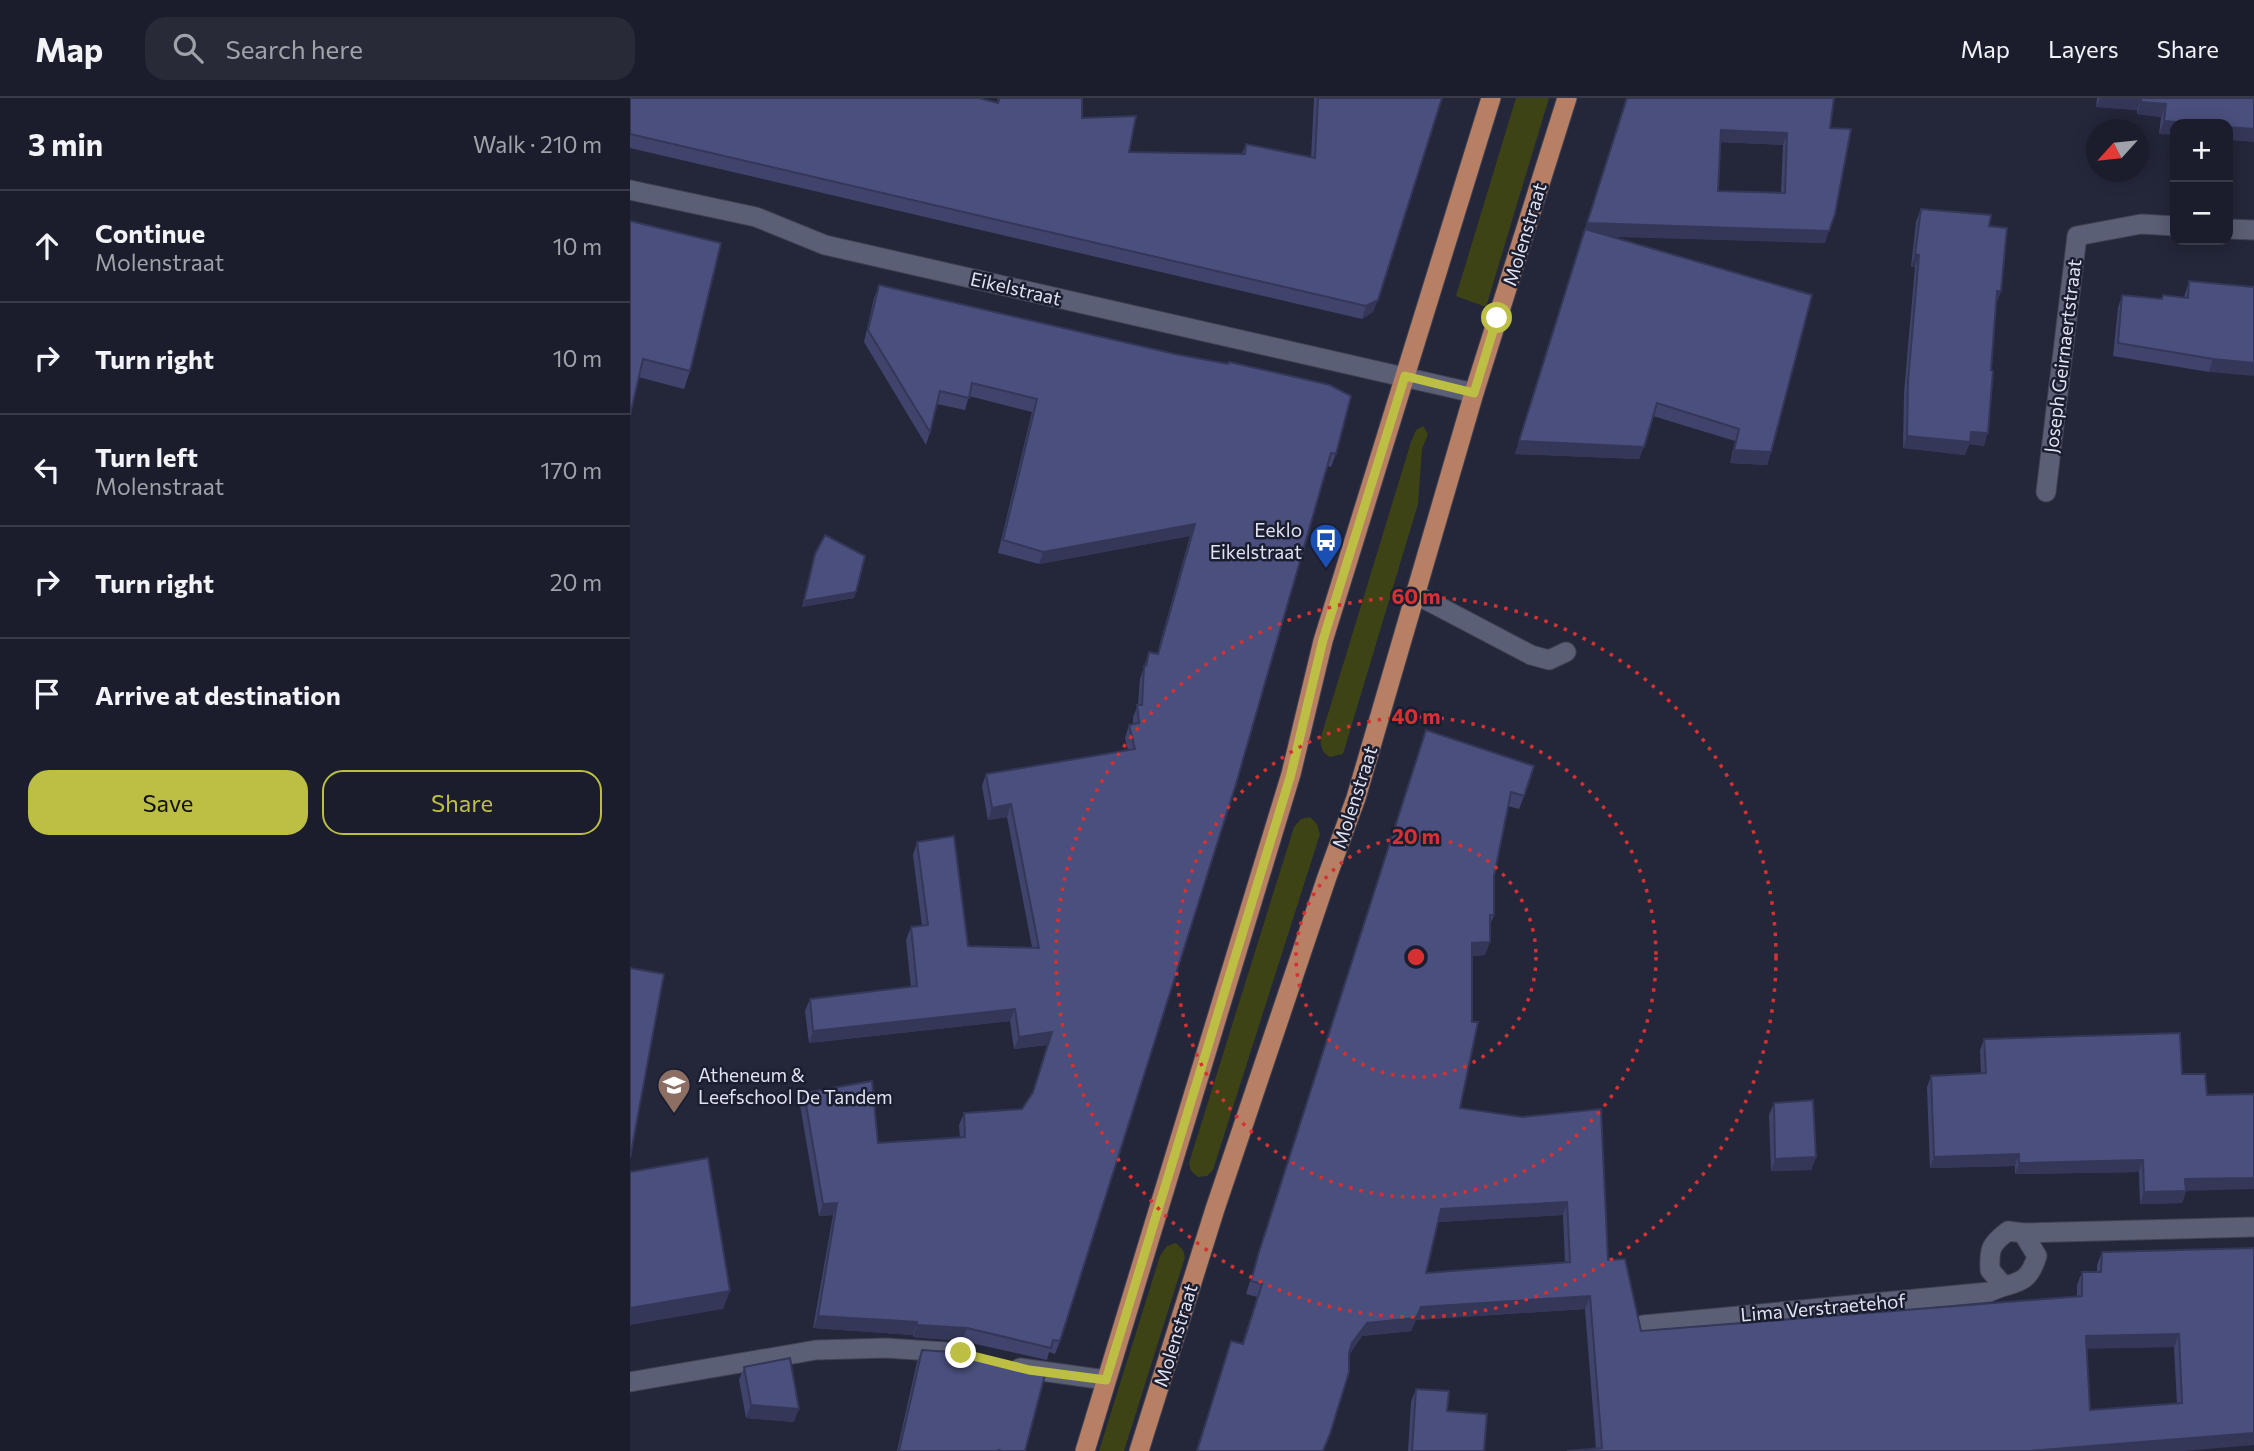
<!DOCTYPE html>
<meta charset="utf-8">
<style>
:root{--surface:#1b1d2c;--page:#282a38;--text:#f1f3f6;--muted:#a0a2a9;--line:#393b48;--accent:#bcbf43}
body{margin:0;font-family:Commissioner,sans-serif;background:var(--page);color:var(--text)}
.controls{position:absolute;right:21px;top:21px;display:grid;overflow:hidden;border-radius:14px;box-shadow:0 4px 18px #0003}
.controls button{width:63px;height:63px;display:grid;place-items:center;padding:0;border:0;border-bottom:2px solid var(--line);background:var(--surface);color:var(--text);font:35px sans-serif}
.compass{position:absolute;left:1456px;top:21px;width:63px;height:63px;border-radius:50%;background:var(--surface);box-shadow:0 4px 18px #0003;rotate:243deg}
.stop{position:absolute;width:21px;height:21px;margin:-16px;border:5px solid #bcbf43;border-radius:50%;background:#fff}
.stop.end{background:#bcbf43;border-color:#fff;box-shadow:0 2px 7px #0008}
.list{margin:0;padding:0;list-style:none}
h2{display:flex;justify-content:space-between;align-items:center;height:91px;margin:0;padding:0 28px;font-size:30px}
h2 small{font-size:23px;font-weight:400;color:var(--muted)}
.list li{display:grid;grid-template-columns:46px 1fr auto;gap:21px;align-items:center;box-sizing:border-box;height:112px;padding:0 28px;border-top:2px solid var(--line)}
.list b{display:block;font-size:26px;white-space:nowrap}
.list p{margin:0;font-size:23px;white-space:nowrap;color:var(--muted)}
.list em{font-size:23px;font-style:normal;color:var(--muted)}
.actions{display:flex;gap:14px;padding:21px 28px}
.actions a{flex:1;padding:16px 0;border:2px solid var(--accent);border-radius:21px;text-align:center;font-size:24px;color:var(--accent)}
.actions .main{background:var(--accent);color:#111}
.icon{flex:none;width:38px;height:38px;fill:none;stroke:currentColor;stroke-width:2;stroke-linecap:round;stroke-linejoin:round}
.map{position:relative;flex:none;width:1624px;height:1353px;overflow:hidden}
header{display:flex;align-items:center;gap:42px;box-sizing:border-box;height:98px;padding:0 35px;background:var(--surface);border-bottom:2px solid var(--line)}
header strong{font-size:33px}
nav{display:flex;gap:38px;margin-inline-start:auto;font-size:24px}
.search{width:490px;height:63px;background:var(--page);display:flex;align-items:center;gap:18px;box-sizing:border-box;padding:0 24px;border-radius:21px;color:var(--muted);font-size:26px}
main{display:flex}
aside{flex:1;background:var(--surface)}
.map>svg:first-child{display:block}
.green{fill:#3d4314}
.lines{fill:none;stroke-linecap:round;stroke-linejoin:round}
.service-casing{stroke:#404253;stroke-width:21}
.minor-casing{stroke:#404253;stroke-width:21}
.primary-casing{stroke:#404253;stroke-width:21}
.service{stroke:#5b5f75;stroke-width:19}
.minor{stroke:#5b5f75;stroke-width:19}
.primary{stroke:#b77f64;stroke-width:19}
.wall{fill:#40446c;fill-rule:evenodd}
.shaded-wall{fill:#343758}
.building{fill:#4a4f7d;stroke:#343758;stroke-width:2;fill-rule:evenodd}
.route{stroke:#bcbf43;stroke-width:9}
.ring{fill:none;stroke:#d63132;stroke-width:3.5;stroke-dasharray:3.5 7}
.labels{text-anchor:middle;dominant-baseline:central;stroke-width:5;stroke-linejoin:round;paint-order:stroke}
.street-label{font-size:19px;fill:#e0e3f0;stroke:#1b1d30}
.poi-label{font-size:19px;fill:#e0e3f0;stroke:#1b1d30;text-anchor:end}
.centre{fill:#d63132;stroke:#1b1d30;stroke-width:3.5}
.ring-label{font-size:21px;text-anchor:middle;font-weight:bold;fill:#d63132;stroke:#1b1d30;stroke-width:5;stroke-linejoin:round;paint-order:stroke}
</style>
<header>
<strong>Map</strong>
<div class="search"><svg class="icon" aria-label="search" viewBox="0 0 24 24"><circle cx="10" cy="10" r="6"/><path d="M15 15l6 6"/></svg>Search here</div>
<nav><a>Map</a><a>Layers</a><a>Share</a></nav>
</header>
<main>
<aside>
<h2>3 min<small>Walk · 210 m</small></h2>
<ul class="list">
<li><svg class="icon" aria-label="ahead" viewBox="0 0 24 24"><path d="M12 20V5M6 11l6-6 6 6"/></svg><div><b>Continue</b><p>Molenstraat</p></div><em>10 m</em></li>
<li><svg class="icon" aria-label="right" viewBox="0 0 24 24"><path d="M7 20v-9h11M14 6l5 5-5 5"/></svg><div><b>Turn right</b></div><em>10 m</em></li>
<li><svg class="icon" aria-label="left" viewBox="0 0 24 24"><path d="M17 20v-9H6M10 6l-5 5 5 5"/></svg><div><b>Turn left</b><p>Molenstraat</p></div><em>170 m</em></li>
<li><svg class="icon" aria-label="right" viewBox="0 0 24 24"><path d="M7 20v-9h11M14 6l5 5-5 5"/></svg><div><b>Turn right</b></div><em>20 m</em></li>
<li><svg class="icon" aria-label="arrive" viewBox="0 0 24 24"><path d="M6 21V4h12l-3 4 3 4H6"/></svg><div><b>Arrive at destination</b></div></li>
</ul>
<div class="actions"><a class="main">Save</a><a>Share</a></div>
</aside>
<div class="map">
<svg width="1624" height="1353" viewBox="0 0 1624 1353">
<rect width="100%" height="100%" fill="#24273a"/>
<g class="green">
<polygon points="886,0 919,0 856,209 826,198"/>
<path d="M793 328 798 336 792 351 788 406 713 656 700 659C692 655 690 648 691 639L781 344 786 332Z"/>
<polygon points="680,719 687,726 690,736 583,1072 577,1078 568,1079 561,1073 559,1065 664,729 671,721"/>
<polygon points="546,1145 553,1152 555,1159 494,1353 469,1353 530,1158 537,1148"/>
</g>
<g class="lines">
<defs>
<g id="service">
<polyline points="390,1270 476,1282"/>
<polyline points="0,1284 186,1252 256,1250 316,1254"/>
</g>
<g id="minor">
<polyline points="0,92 126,119 195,147 844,295"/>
<polyline points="1598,131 1624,132"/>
<polyline points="1416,394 1447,138 1511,126 1545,128"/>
<polyline points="785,496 901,557 919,562 936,554"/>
<path d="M1373 1187 1360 1172C1359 1150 1361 1146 1378 1133L1393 1135 1624 1129"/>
<path d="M1013 1227 1359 1194C1385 1182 1397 1190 1407 1158L1393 1135"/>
</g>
<g id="primary">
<polyline points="455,1353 661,676 693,543 861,0"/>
<polyline points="509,1353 585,1111 697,779 726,700 844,295 937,0"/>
</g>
</defs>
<use href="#service" class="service-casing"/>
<use href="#minor" class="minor-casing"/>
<use href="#primary" class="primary-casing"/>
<use href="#service" class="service"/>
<use href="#minor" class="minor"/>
<use href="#primary" class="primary"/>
</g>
<g class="wall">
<polygon points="0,0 367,5 368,0 452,0 452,20 499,54 612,56 616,46 681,60 684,0 812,0 743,214 732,221 0,50"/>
<path d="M996 0H1204L1200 30 1195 145 979 138 1141 354 1137 367 1100 365 1105 343 1023 318 1009 361 885 356ZM1090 44 1153 47 1151 95 1088 93Z"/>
<polygon points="1467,0 1624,0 1529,36 1531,19 1507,16 1507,12 1466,9"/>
<polygon points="1291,111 1359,128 1371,193 1366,205 1354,348 1339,346 1335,357 1273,350 1274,295 1285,169 1281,169 1286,124"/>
<polygon points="0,123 60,273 54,291 8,279"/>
<polygon points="1559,183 1624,189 1579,274 1483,258 1488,210 1492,197 1531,201 1533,197 1554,199"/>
<polygon points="249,187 706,356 701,369 698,368 430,1243 425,1256 419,1254 417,1262 332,1243 283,1239 283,1237 183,1230 203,1117 189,1118 170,1007 174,995 248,1045 330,1040 329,1027 334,1015 392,1011 402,996 417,947 384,951 380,923 179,945 175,913 180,901 281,889 276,842 281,829 292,828 283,757 287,744 338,848 402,849 377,719 358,722 352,688 356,676 498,653 495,640 499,627 503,626 503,619 508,607 510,581 519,554 527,556 560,438 409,466 368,455 402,314 339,298 335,312 307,306 300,334 296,347 234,244 244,200"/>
<polygon points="185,456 226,494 224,500 172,509"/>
<path d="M796 632 894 698 889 711 878 708 864 778V817L860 827 855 857 842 858 830 1010 892 1019 978 1162 1011 1233 1447 1199V1187L1452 1174H1467V1167L1472 1154 1624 1150V1347L966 1351 955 1211 786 1222 781 1233 732 1238 719 1257 694 1353H566L601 1243 612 1246 627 1199 616 1196 625 1167ZM933 1117 935 1165 796 1175 808 1124ZM1544 1249 1547 1306 1460 1312 1457 1250Z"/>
<polygon points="1354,941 1556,1093 1552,1105 1510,1106 1509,1074 1385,1076 1385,1068 1300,1070 1297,989 1301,978 1351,975 1350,952"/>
<polygon points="1144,1005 1186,1059 1181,1072 1141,1073 1139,1017"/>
<polygon points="292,1252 395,1353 267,1353 287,1264"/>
<polygon points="114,1269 164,1324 116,1320 109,1282"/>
<polygon points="786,1291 817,1313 854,1353 778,1353 781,1304"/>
</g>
<g class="shaded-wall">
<polygon points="1470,0 1512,0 1507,12 1466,9"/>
<polygon points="1511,4 1536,6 1531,19 1507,16"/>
<polygon points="1534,23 1569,26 1545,26 1545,37 1529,36"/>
<polygon points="1598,29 1624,31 1624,44 1598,42"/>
<polygon points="1091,32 1157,35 1153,47 1086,44"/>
<polygon points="957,125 1199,133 1195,145 952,138"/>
<polygon points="1285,156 1289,157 1285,169 1281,169"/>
<polygon points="1367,193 1371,193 1367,205 1363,205"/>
<polygon points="748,202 743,214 732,221 736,208"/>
<polygon points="1583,261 1624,265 1624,278 1579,274"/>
<polygon points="1341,334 1358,335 1354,348 1339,346 1335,357 1273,350 1277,338"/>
<polygon points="889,343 1014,349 1009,361 885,356"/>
<polygon points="1104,352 1141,354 1137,367 1100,365"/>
<polygon points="565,426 560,438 409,466 413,454"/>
<polygon points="226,494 224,500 172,509 174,503"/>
<polygon points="381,706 377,719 358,722 362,710"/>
<polygon points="860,844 855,857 837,858 842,845"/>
<polygon points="385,911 380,923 179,945 183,933"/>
<polygon points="422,934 417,947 384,951 389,939"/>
<polygon points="1389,1056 1385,1068 1300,1070 1304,1059"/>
<polygon points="1186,1059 1181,1072 1141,1073 1145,1061"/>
<polygon points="1513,1062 1509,1074 1385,1076 1389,1065"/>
<polygon points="1624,1080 1624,1091 1551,1093 1555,1081"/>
<polygon points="1556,1093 1552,1105 1510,1106 1514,1094"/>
<polygon points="937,1104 933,1117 806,1124 811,1111"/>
<polygon points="207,1105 203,1117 189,1118 193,1106"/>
<polygon points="100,1193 93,1211 0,1227 0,1210"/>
<polygon points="960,1198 955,1211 786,1222 781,1233 732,1238 718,1258 722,1245 737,1225 791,1209"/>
<polygon points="188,1218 287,1224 283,1237 183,1230"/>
<polygon points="287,1227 337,1230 332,1243 283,1239"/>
<polygon points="1549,1236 1544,1249 1451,1251 1456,1238"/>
<polygon points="121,1307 169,1311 164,1324 116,1320"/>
<polygon points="1624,1335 1624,1347 1554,1353 1400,1353"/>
</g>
<g class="building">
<polygon points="0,0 349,0 368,5 370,0 452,0 452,20 506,18 499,54 615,56 616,46 685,60 688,0 812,0 748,202 736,208 0,36"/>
<path d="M997 0H1204L1200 30 1221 31 1205 116 1199 133 957 125ZM1091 32 1157 35 1155 95 1088 93Z"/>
<polygon points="1511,0 1624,0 1624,31 1598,29 1598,26 1569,26 1534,23 1536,6 1511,4"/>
<polygon points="1291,111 1361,117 1359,128 1377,130 1371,193 1367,193 1361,272 1363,273 1358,335 1341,334 1340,344 1277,338 1278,283 1289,157 1285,156"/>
<polygon points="0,123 91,145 60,273 13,261 0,317"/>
<polygon points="955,131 1182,197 1141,354 1104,352 1109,331 1027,305 1014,349 889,343"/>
<polygon points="1559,183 1624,189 1624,265 1583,261 1488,245 1492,197 1532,201 1533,197 1558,200"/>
<polygon points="249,187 545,256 598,266 599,264 700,287 721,298 706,356 701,355 606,686 430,1243 423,1242 421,1250 337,1230 287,1227 287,1224 188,1218 207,1105 193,1106 174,995 242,983 248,1045 335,1039 334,1015 392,1011 403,994 422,934 389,939 385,911 183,933 180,901 287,888 281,829 298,827 287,744 324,738 338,848 409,850 381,706 362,710 356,676 505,651 499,627 509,625 507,607 512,607 514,568 516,568 519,554 528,556 565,426 413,454 373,442 407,301 342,285 339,300 310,293 300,334 238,232"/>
<polygon points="195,437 235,458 226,494 174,503 185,456"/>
<path d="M796 632 904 668 894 698 881 694 864 778V817H860V844L842 845V924H848L830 1010 892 1019 971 1011 978 1162 995 1161 1011 1233 1452 1198V1174H1471L1472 1154 1624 1150V1335L1400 1353H937L972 1350 960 1198 791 1209 786 1220 737 1225 722 1245 719 1255V1274L700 1336 693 1353H567L601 1243 613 1246 632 1186 621 1183 629 1154ZM937 1104 940 1164 796 1175 811 1111ZM1549 1236 1552 1305 1460 1312 1456 1238Z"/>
<polygon points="0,870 34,876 0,1060"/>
<polygon points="1550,935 1552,976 1575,976 1577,997 1624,996 1624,1080 1555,1081 1556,1093 1514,1094 1513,1062 1389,1065 1389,1056 1304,1059 1301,978 1356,975 1354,941"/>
<polygon points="1183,1002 1186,1059 1145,1061 1144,1005"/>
<polygon points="78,1060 100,1193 0,1210 0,1074"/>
<polygon points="292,1252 334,1255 416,1273 395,1353 373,1353 369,1352 369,1353 269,1353"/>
<polygon points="160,1260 169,1311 121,1307 114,1269"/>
<polygon points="786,1291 819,1293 817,1313 857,1316 854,1353 782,1353"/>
</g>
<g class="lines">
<polyline class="route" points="331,1255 399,1272 476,1282 661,676 693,542 775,278 844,295 867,220"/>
</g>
<g class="ring">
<circle cx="786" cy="859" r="120"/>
<circle cx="786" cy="859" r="240"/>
<circle cx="786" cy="859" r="360"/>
</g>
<defs>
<symbol id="bus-pin" viewBox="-11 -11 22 30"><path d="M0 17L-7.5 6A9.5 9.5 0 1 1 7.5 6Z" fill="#1a4fb4" stroke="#1b1d30"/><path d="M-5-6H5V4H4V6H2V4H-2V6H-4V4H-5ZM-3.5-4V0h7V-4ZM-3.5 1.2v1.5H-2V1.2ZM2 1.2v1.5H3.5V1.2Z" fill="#fff"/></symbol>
<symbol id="school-pin" viewBox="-11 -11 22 30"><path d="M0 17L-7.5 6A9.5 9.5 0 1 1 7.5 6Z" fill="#8d6e63" stroke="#1b1d30"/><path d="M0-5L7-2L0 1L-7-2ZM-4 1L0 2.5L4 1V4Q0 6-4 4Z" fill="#fff"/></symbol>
</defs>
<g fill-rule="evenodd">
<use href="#bus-pin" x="677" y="423" width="38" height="52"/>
<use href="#school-pin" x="25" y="968" width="38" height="52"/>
</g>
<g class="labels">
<g class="street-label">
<text transform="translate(894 136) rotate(-73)">Molenstraat</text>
<text transform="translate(386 190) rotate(13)">Eikelstraat</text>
<text transform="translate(1432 258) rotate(-83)">Joseph Geirnaertstraat</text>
<text transform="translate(724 699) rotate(-72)">Molenstraat</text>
<text transform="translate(1193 1209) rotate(-5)">Lima Verstraetehof</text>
<text transform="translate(545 1237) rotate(-73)">Molenstraat</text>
</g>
<g class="poi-label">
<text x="672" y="431">Eeklo<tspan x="672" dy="22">Eikelstraat</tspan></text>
<text x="68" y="976" text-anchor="start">Atheneum &amp;<tspan x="68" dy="22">Leefschool De Tandem</tspan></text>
</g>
</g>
<circle cx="786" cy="859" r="10" class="centre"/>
<g class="ring-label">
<text x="786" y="506">60 m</text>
<text x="786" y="626">40 m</text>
<text x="786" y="746">20 m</text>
</g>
</svg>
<div class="controls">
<button>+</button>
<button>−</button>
</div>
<svg class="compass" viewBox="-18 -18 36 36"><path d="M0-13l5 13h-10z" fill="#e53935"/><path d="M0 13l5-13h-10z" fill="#a0a2a9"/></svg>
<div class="stop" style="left:867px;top:220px"></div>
<div class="stop end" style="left:331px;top:1255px"></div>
</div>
</main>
